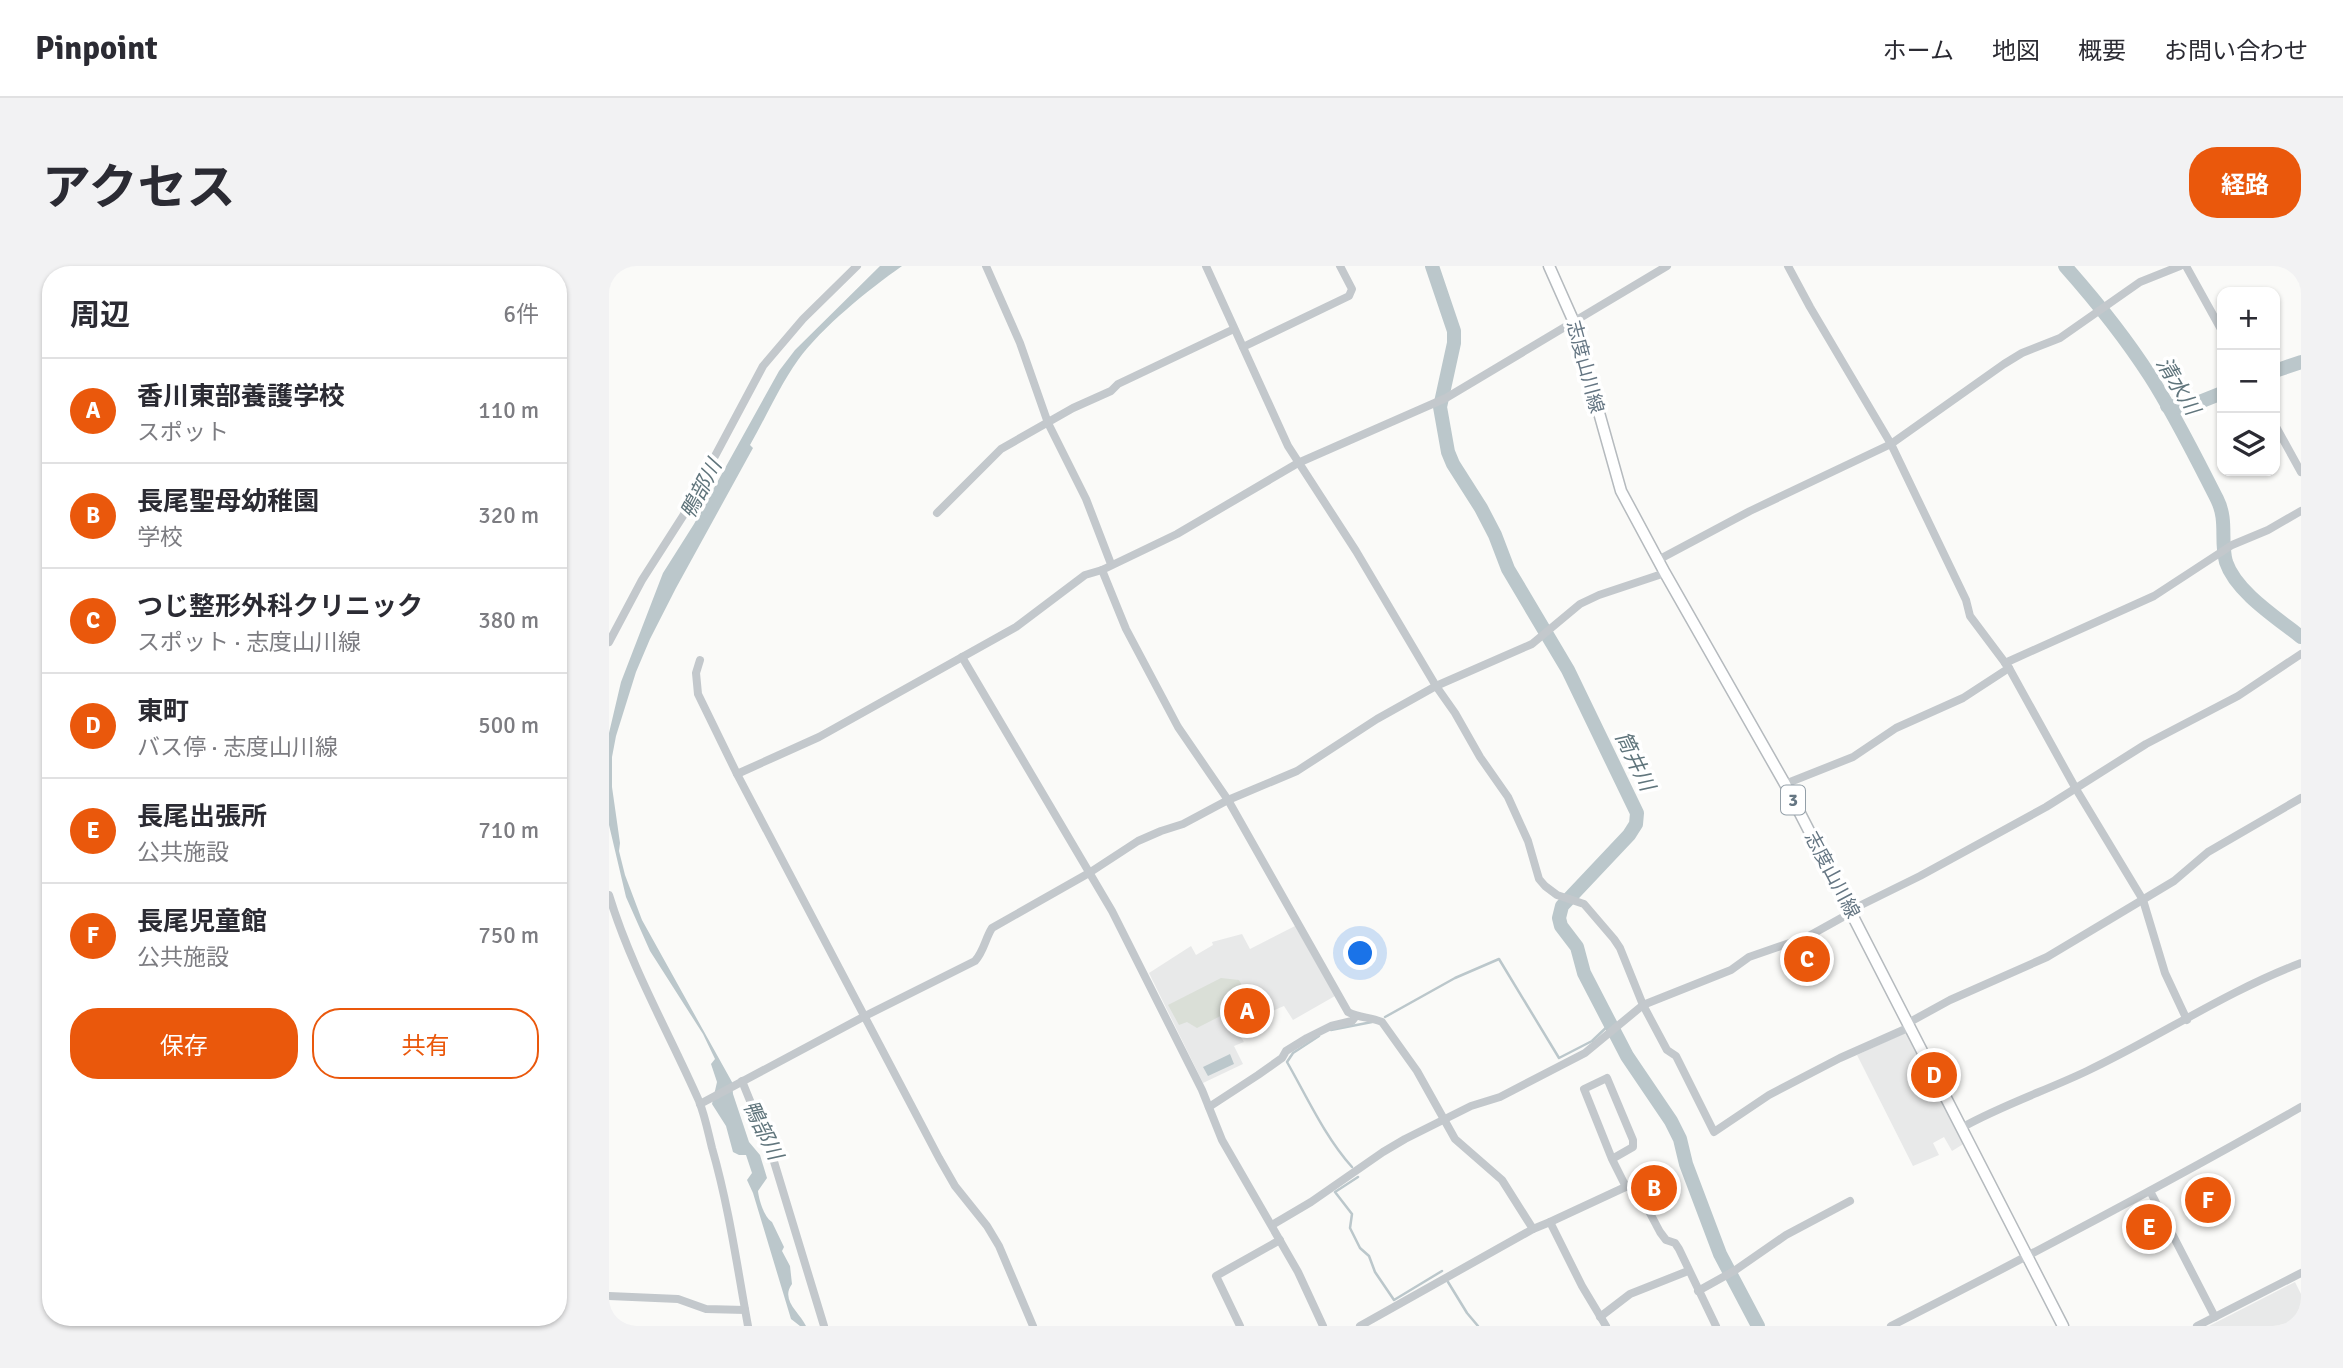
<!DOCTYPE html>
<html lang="ja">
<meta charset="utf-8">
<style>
:root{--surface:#fff;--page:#f2f2f3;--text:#2b2b33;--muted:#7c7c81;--line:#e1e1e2;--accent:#ea580c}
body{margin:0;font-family:Signika,"Noto Sans JP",sans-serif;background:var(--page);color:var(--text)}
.controls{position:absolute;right:21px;top:21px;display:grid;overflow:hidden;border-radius:14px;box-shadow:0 2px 5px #0004}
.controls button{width:63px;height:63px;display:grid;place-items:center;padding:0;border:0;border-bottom:2px solid var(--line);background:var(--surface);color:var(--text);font:35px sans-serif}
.you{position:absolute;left:752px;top:688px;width:24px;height:24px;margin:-18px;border:5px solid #fff;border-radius:50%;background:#1a73e8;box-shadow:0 0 0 10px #1a73e833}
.badge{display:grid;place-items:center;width:46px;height:46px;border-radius:50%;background:var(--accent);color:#fff;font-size:23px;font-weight:700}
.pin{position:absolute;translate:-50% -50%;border:4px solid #fff;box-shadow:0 2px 7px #0006}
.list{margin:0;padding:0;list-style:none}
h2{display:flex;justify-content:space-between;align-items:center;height:91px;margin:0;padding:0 28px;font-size:30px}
h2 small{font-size:23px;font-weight:400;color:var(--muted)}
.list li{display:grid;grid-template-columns:46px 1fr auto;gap:21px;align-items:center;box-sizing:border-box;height:105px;padding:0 28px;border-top:2px solid var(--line)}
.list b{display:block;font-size:26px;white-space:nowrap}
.list p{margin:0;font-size:23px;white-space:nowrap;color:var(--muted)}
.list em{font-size:23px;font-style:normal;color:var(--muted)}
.actions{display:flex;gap:14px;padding:21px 28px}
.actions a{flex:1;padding:16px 0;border:2px solid var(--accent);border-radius:28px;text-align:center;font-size:24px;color:var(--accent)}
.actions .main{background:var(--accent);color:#fff}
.icon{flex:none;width:38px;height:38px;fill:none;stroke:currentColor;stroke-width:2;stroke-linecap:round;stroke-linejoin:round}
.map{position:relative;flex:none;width:1692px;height:1060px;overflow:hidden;border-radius:28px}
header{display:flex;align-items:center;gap:42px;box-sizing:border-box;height:98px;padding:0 35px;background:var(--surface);border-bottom:2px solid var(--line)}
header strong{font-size:33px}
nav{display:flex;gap:38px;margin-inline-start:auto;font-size:24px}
.intro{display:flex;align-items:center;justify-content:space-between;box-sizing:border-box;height:168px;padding:0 42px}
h1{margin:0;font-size:49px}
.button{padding:18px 32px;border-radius:28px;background:var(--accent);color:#fff;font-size:24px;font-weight:700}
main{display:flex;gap:42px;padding:0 42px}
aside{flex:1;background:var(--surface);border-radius:28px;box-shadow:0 2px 5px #0004}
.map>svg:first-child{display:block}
.built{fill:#e8e9e9}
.green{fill:#dadfd7}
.water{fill:#bbc7cb}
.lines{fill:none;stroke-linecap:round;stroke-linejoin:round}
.stream{stroke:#bbc7cb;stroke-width:2.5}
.river{stroke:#bbc7cb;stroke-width:14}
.major-casing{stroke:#b5babe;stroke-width:13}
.minor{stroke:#c3c8cc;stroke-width:8}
.major{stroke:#fff;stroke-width:10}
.labels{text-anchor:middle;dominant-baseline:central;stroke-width:7;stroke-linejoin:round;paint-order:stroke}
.shield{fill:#fff;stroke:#939fa8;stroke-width:2}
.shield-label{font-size:18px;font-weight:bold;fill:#657683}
.street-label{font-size:19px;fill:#657683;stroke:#fff}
.water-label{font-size:21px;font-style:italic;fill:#60757c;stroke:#fff}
</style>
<header>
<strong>Pinpoint</strong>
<nav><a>ホーム</a><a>地図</a><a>概要</a><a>お問い合わせ</a></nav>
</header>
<div class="intro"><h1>アクセス</h1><a class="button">経路</a></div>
<main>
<aside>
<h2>周辺<small>6件</small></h2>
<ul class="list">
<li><span class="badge">A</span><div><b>香川東部養護学校</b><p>スポット</p></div><em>110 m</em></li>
<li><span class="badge">B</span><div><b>長尾聖母幼稚園</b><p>学校</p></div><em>320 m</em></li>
<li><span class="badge">C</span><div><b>つじ整形外科クリニック</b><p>スポット · 志度山川線</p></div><em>380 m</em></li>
<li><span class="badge">D</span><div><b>東町</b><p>バス停 · 志度山川線</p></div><em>500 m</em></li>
<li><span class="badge">E</span><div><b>長尾出張所</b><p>公共施設</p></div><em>710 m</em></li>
<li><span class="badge">F</span><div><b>長尾児童館</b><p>公共施設</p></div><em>750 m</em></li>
</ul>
<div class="actions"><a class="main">保存</a><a>共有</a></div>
</aside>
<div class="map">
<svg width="1692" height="1060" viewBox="0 0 1692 1060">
<rect width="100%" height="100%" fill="#fafaf8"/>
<g class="built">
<polygon points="686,660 726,730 684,754 675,740 626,761 635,776 625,780 634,798 594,817 540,707 582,680 587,689 604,679 603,676 633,668 641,683"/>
<polygon points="1296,767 1300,768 1356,877 1343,885 1335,871 1324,877 1330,889 1304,900 1248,789"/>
<polygon points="1686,1016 1692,1028 1692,1060 1600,1060"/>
</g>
<polygon class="green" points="612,712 630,714 641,735 588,762 578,756 570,759 559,739"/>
<g class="water">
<path d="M271 0H293C259 24 213 61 189 94 170 121 157 151 141 179L144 182 67 322 41 373 27 406 7 470 3 491V521L11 577 10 585 16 609 33 654 123 816 124 828 140 876 151 889 158 912 149 925C150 934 155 951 163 956L175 981 173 985 181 1000 183 1018C171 1034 191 1047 197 1060H191L182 1053 144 927 138 914 143 907 137 889H130L124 886 117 860 103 838 108 816 102 798 106 793 94 768 41 685 17 631 0 559V467L12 416 54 307 85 258 170 105 186 84Z"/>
<polygon points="621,788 625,798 599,810 594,801"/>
</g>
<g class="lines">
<g class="stream">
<polyline points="776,751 846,712 890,693 950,792 983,775 1002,757"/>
<polyline points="722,764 763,756"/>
<path d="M710 770 684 787 678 796C698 831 716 871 743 901"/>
<polyline points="749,911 726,926 743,948 741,962 751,982 760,990 766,1006 785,1034 833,1005"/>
<polyline points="839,1016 858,1047 869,1060"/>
</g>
<g class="river">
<polyline points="823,0 845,65 845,77 831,141 839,186 844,198 872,242 886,269 899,303 959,404 1028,547 1027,558 1020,569 953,640 950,652 952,660 968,681 975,707 1018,790 1062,855 1071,873 1077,898 1111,988 1149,1060"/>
<path d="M1456 0C1487 35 1516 71 1541 110 1566 149 1587 192 1608 233 1619 255 1611 274 1617 296 1627 326 1668 352 1692 371"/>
<polyline points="1666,105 1692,96"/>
<polyline points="1558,140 1578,141 1613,127"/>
</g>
<defs>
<polyline id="major" points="940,0 964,54 1012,225 1056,307 1176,518 1454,1060"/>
</defs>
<use href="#major" class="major-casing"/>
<g class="minor">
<polyline points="377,0 411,77 439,157 477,233 502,298"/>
<polyline points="597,0 679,180 747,285 827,420 846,447 871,491 899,531 919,575 930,613 936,620 948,629 975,638 1005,673 1011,682 1034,739 1058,784 1067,790 1105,866 1160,829 1231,792 1301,761"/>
<polyline points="1179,0 1201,41 1282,178 1357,334 1361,350 1400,402 1467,523 1534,634 1556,707 1578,754"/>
<polyline points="1577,0 1613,65"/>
<polyline points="634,81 740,30 743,23 731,0"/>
<polyline points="1666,159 1692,206"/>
<polyline points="328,247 392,183 464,142 502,125 509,118 625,63"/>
<polyline points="1049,294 1141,245 1282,178 1395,98 1413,87 1451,72 1531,16 1571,0"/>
<path d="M493 304 517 363 569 461 619 534 739 746C750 752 761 751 773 756L808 805 846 873 893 914 924 963 941 956 973 1020 997 1060"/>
<polyline points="0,376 33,314 74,250 154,100 194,53 248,0"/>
<polyline points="353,391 503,645 593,824 613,874 689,1006 714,1060"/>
<polyline points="91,394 87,407 89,428 128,508"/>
<polyline points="1396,397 1545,330 1623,279 1659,264 1692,245"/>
<polyline points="1176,518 1244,491 1287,462 1354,432 1400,402"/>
<path d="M0 629C22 701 60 767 90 835 96 850 99 866 103 882 120 941 128 1000 139 1060"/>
<polyline points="1242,644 1311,610 1437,541 1537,478 1629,430 1692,388"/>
<polyline points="1299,757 1341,734 1438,691 1565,615 1599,586 1692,532"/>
<polyline points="133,815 163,889 215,1060"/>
<path d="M91 838 256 750 366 695C375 685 376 673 383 662L480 607 529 575 552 565 574 558 619 534 688 505 768 453 827 420 923 378 971 338 990 329 1056 307"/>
<polyline points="600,841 649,809 673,792 677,785 698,772 722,760 743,755 747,750"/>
<path d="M1352 862C1393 839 1436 825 1478 805 1550 771 1618 725 1692 697"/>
<polyline points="1003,893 1024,881 1024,874 998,812 975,823 1003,893 1017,921"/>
<polyline points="1541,925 1606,1051"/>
<polyline points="941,956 1025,917 1051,966 1057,974 1066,977 1070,983 1107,1060"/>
<polyline points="663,959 702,936 774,886 796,873 862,840 891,831 976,787 1034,739 1122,704 1140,691 1198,671 1243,646"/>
<polyline points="1089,1025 1125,1005 1177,969 1241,935"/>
<polyline points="0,1030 69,1033 97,1043 136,1044"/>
<polyline points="991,1051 1021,1028 1079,1005"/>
<polyline points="424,1060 390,980 378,960 346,920 330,892 128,508 210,471 407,361 476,309 493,304 568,268 689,197 837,132 1058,0"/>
<polyline points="631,1060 607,1010 671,974"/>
<polyline points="751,1060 924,963"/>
<path d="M1282 1060C1420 990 1557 918 1692 841"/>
<polyline points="1588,1060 1692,1007"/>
</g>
<use href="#major" class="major"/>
</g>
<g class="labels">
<rect class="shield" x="1172" y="519.5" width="24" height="29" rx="5"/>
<g class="shield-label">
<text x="1184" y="534">3</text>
</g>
<g class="street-label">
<text transform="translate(976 101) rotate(75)">志度山川線</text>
<text transform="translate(1223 609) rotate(62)">志度山川線</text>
</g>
<g class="water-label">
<text transform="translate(1569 120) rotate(59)">清水川</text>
<text transform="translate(92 223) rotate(-62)">鴨部川</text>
<text transform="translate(1026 495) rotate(64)">筒井川</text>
<text transform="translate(154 864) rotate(64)">鴨部川</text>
</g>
</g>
</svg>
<div class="controls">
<button>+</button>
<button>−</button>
<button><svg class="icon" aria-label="layers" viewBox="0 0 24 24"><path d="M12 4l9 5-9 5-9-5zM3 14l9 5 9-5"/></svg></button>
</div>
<div class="you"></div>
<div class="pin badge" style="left:638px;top:745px">A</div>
<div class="pin badge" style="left:1045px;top:922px">B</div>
<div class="pin badge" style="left:1198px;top:693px">C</div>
<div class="pin badge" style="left:1325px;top:809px">D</div>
<div class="pin badge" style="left:1540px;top:961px">E</div>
<div class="pin badge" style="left:1599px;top:934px">F</div>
</div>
</main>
